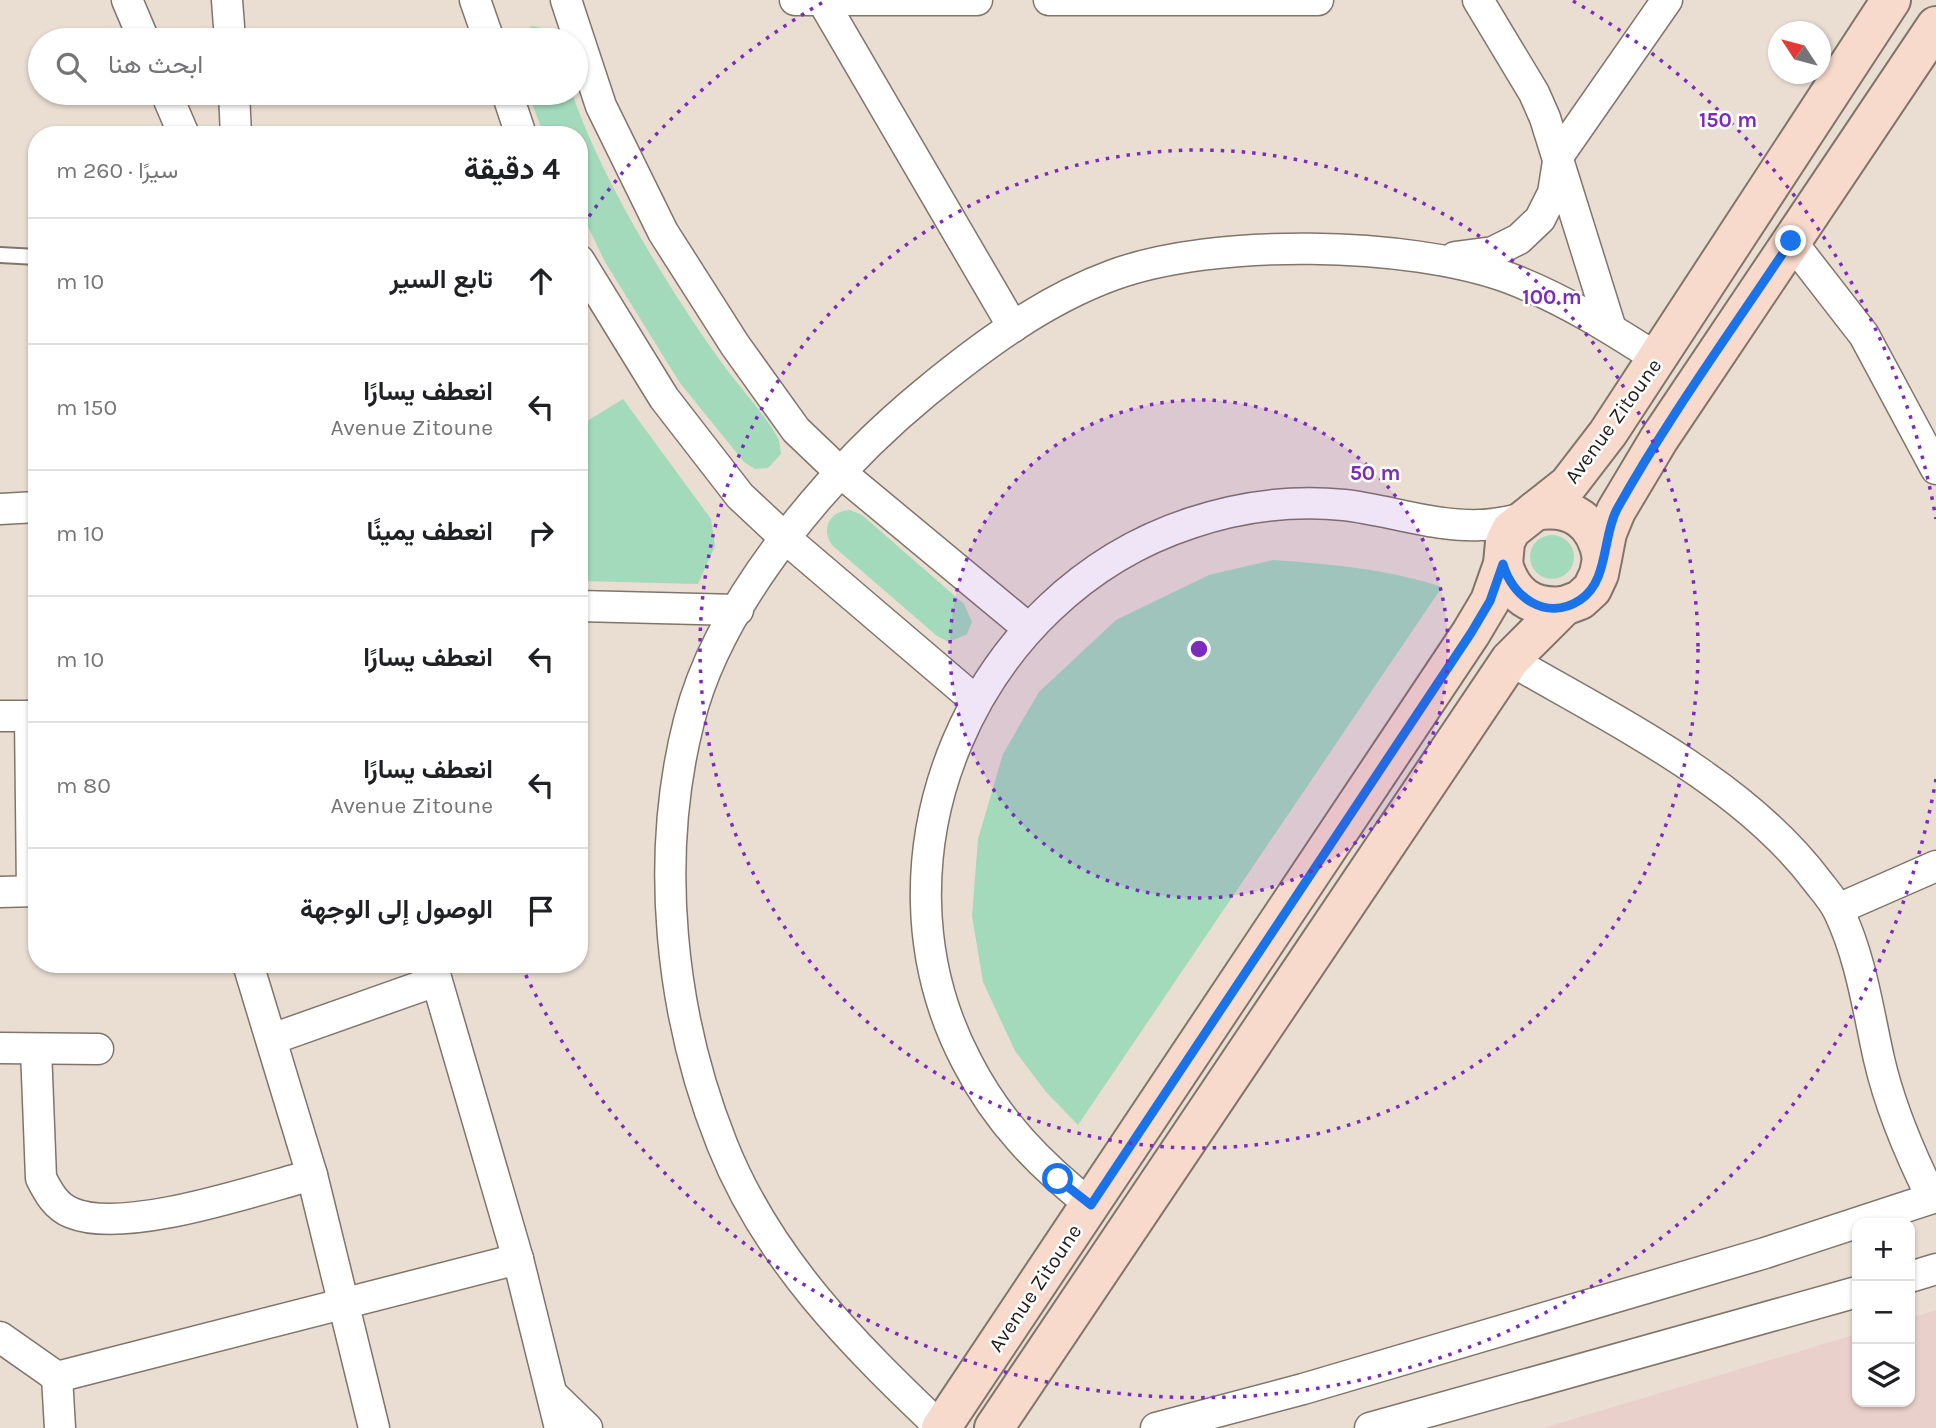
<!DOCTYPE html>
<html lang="ar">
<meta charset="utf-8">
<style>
:root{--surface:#fff;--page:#f6f6f6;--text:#202124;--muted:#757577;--line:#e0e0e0}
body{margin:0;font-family:Karla,Vazirmatn,sans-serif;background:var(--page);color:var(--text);direction:rtl}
.controls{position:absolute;right:21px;bottom:21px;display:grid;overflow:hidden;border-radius:14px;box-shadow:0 2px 5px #0004}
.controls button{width:63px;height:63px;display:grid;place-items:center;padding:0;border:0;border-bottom:2px solid var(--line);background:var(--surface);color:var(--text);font:35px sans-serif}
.compass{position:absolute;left:1768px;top:21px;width:63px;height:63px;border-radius:50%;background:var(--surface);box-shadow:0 2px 5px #0004;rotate:306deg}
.stop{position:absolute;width:21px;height:21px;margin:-16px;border:5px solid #1a73e8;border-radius:50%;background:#fff}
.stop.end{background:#1a73e8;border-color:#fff;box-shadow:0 2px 7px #0008}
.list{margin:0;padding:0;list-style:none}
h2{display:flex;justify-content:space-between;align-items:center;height:91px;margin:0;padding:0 28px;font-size:30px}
h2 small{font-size:23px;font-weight:400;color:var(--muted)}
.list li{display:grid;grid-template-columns:46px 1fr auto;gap:21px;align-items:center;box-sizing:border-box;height:126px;padding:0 28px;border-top:2px solid var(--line)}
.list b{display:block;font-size:26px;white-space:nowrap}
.list p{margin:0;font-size:23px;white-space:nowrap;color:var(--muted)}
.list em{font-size:23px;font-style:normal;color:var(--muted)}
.icon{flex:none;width:38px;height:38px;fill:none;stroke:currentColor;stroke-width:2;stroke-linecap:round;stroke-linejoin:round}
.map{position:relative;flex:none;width:1936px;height:1428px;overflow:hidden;direction:ltr}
.search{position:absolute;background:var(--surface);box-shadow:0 2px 5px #0004;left:28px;top:28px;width:560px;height:77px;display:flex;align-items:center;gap:18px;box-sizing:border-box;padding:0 24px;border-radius:38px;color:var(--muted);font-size:26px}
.panel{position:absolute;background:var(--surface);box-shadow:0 2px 5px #0004;left:28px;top:126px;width:560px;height:847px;border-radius:28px;direction:rtl}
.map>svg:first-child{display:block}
.education{fill:#ead0cb}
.green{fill:#a3dabc}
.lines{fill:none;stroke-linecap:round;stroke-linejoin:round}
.lane-casing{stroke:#80756b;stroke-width:18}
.street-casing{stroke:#80756b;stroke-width:33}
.secondary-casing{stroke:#80756b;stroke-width:42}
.lane{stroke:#fff;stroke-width:14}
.street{stroke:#fff;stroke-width:30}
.secondary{stroke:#f8dacc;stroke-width:38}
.route{stroke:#1a73e8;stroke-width:9}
.ring{fill:none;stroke:#7b2cbf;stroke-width:3.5;stroke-dasharray:3.5 7}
.labels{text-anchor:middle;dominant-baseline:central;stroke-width:5;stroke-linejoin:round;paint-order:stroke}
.street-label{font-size:21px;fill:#201c18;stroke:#fff}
.centre{fill:#7b2cbf;stroke:#fff;stroke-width:3.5}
.ring-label{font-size:21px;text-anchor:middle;font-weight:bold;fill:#7b2cbf;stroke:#fff;stroke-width:5;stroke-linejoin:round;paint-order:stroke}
</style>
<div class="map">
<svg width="1936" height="1428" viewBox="0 0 1936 1428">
<rect width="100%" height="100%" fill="#eaded3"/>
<polygon class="education" points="1936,1310 1936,1428 1543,1428 1857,1334 1857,1402 1910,1402 1910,1318"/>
<g class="green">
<polygon points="533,26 545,29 554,40 514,40 520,31"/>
<path d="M528 93H572C602 180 665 283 719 359 738 386 763 411 779 440L781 454 768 468 755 469 744 462 680 383 605 262 579 208V135H544Z"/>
<polygon points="623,399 711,519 715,546 698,584 579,581 579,426"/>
<path d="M850 510 862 515 964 604 972 622 967 634 949 642 937 636 833 546C820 530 829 511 850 510Z"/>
<circle cx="1552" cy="557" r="22"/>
<path d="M1273 560C1331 564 1386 569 1442 587L1078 1125 1046 1092 1015 1051 983 982 972 916 978 839 1003 754 1039 692 1116 620 1209 575Z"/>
</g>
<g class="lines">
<defs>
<polyline id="lane" points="0,255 37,257"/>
<g id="street">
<polyline points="127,0 144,40"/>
<polyline points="227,0 230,40"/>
<polyline points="475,0 489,40"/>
<polyline points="566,0 601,106 663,232 735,345 796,430 840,472 1028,628"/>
<polyline points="795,0 977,0"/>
<polyline points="822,0 1013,327"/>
<polyline points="1049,0 1318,0"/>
<polyline points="1478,0 1534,93 1545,118 1611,329"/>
<polyline points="166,93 184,135"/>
<polyline points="234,93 236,135"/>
<polyline points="507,93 521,135"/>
<polyline points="1791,241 1864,335 1936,469"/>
<polyline points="1455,257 1493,252 1519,239 1540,219 1553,193 1559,155 1667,0"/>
<polyline points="579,260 664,398 740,496 785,538 976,701"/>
<polyline points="0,509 37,507"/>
<polyline points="579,606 738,610"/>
<path d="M1510 660C1615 721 1744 783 1818 882 1825 891 1834 901 1839 912 1861 958 1868 1010 1879 1059 1890 1107 1910 1154 1932 1198"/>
<polyline points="0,716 37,716"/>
<polyline points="30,716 32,891"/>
<polyline points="0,892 37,891"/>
<polyline points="1838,909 1936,866"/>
<polyline points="248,964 312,1175 374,1428"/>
<polyline points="432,964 518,1259 560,1428"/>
<polyline points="272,1039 436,981"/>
<polyline points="0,1048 98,1049"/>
<path d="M36 1049 41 1178C48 1192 56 1207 72 1213 125 1235 255 1190 312 1175"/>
<path d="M1091 1205C1040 1165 997 1121 967 1062 859 857 974 594 1191 523 1239 507 1293 500 1344 505 1389 510 1434 527 1480 525 1493 525 1507 522 1521 519"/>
<polyline points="1910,1277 1936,1269"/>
<polyline points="0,1337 57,1377 518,1259"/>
<polyline points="57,1377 60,1428"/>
<polyline points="554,1396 587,1428"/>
<path d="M941 1428C853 1344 768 1260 722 1144 670 1014 654 858 689 721 719 600 832 469 926 392 982 346 1044 300 1113 275 1214 238 1408 241 1509 278 1562 298 1610 328 1658 359"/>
<polyline points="1156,1428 1303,1389 1765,1253 1936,1197"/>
<polyline points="1370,1428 1857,1292"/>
</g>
<g id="secondary">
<path d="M1535 511C1572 504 1596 522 1602 558"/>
<path d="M1503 564C1512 595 1531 609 1564 606"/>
<polyline points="941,1428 1471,633 1490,601 1503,564 1505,542 1511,530 1568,485 1608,433 1891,0"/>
<polyline points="994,1428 1510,660 1564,606 1580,600 1592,589 1599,574 1607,533 1616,511 1659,439 1936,26"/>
</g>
</defs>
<use href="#lane" class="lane-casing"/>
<use href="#street" class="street-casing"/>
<use href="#secondary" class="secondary-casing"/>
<use href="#lane" class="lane"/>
<use href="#street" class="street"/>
<use href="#secondary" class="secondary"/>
</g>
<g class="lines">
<path class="route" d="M1058 1179 1091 1205 1471 633 1490 601 1503 564C1512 597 1546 622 1580 600 1609 581 1602 537 1617 509 1669 416 1732 330 1791 241"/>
</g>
<circle cx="1199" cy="649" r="249" fill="#7b2cbf" fill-opacity=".12"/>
<g class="ring">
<circle cx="1199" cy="649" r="249"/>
<circle cx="1199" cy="649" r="499"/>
<path d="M1936 779A748 748 0 0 1 521 965M583 225A748 748 0 0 1 825 1M1573 1A748 748 0 0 1 1936 519"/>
</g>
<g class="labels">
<g class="street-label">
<text transform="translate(1613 421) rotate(-54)">Avenue Zitoune</text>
<text transform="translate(1035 1288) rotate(-56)">Avenue Zitoune</text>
</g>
</g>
<circle cx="1199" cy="649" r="10" class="centre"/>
<g class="ring-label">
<text x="1728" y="127">150 m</text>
<text x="1552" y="304">100 m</text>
<text x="1375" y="480">50 m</text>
</g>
</svg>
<div class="controls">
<button>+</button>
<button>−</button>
<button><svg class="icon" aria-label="layers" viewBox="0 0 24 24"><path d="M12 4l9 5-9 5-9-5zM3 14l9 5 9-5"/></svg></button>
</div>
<svg class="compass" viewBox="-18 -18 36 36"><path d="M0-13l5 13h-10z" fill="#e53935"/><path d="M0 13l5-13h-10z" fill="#757577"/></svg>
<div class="stop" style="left:1058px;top:1179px"></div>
<div class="stop end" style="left:1791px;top:241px"></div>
<div class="search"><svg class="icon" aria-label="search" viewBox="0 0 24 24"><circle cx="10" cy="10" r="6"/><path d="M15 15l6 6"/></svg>ابحث هنا</div>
<section class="panel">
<h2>4 دقيقة<small>سيرًا · 260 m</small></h2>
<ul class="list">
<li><svg class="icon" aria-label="ahead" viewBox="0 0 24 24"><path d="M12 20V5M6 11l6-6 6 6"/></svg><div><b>تابع السير</b></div><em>10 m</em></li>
<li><svg class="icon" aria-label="left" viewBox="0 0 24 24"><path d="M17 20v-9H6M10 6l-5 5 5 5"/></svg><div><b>انعطف يسارًا</b><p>Avenue Zitoune</p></div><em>150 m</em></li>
<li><svg class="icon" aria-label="right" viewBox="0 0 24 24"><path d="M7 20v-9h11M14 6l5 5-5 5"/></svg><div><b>انعطف يمينًا</b></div><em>10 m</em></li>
<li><svg class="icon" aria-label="left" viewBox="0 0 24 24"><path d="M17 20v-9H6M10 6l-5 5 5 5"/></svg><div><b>انعطف يسارًا</b></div><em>10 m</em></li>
<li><svg class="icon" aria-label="left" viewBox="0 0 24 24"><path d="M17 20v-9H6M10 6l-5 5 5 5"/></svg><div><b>انعطف يسارًا</b><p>Avenue Zitoune</p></div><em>80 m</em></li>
<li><svg class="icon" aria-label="arrive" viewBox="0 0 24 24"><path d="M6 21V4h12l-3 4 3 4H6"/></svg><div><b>الوصول إلى الوجهة</b></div></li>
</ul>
</section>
</div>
